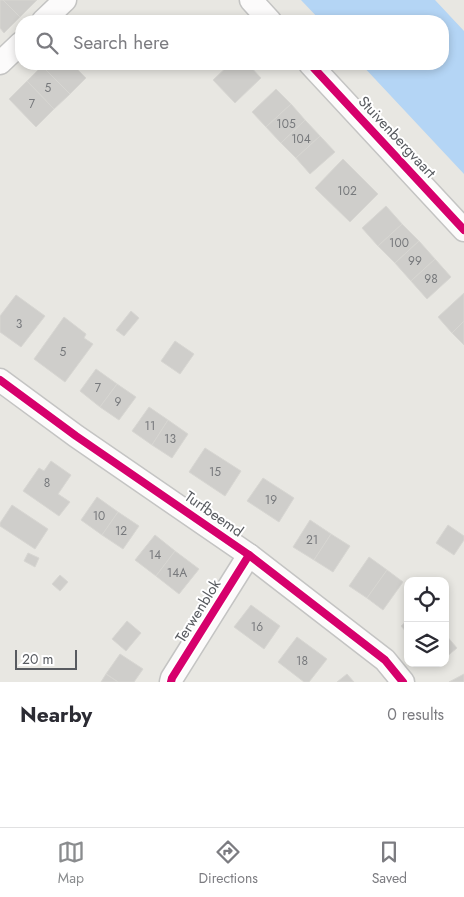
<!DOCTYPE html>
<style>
:root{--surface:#fff;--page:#f2f2f3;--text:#2b2b33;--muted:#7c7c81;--line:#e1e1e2;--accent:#8a8c8e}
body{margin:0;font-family:Jost,sans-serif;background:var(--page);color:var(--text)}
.controls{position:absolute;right:15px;bottom:15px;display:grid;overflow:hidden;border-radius:10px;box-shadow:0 2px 8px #0003}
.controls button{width:45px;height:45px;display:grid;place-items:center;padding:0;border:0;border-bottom:1px solid var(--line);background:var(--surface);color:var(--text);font:25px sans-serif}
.scale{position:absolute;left:15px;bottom:12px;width:62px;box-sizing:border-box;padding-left:5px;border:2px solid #585b60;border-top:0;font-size:14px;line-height:18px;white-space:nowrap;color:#585b60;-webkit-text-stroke:4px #fff;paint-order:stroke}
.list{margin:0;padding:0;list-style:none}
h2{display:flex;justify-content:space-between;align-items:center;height:65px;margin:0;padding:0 20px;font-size:21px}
h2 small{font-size:16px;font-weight:400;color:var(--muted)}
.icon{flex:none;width:28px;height:28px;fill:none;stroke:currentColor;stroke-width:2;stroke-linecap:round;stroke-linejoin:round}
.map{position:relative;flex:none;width:464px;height:682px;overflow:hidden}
.search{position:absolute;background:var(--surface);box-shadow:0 2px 8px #0003;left:15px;right:15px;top:15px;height:55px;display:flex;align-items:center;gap:12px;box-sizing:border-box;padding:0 18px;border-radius:20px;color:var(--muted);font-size:19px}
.sheet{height:145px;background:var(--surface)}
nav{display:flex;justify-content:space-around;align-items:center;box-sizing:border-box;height:70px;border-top:1px solid var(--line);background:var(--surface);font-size:14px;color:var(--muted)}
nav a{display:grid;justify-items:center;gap:2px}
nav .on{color:var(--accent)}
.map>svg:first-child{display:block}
.water{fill:#b4d5f5}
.building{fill:#cfcecb;stroke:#d7d6d2}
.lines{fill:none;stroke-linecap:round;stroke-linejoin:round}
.minor-casing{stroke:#c4c4c3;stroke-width:25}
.minor{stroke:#fcfbfb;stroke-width:22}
.cycleway-casing{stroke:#fff;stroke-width:11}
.cycleway{stroke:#d6006c;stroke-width:8}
.labels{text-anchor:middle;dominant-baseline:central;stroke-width:4;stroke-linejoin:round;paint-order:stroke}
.number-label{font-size:12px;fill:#77797c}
.street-label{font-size:15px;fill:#585b60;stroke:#fff}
</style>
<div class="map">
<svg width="464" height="682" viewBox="0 0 464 682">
<rect width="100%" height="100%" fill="#e8e7e2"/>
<polygon class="water" points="301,0 435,0 464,31 464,174 361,64 443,64 443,21 321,21"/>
<g class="building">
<polygon points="0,0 3,0 20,17 4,33 0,28"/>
<polygon points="3,0 37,0 20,17"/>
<polygon points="44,64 72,64 86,78 70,94 42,66"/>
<polygon points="230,64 248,64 261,78 235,103 213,80"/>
<polygon points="42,66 70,94 54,109 27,81"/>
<polygon points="27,81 54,109 36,127 9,99"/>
<polygon points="276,89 291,104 266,127 252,112"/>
<polygon points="291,104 305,120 281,143 266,127"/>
<polygon points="305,120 320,136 296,158 281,143"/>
<polygon points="320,136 335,152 310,174 296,158"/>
<polygon points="343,159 378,194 350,222 315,188"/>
<polygon points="386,206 402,224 378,246 362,228"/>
<polygon points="402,224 419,241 395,263 378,246"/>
<polygon points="419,241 435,259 411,281 395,263"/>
<polygon points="435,259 451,277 427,299 411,281"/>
<polygon points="464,293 464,321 452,333 438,317"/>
<polygon points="16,295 45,316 21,347 0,332 0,316"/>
<polygon points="131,311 139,318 124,336 116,330"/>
<polygon points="64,317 86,334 84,338 93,344 65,382 34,359"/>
<polygon points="464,321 464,345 452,333"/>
<polygon points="175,341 194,354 180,374 161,361"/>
<polygon points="96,369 117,384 100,407 80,391"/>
<polygon points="117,384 136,397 119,420 100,407"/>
<polygon points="149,407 168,420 152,445 132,431"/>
<polygon points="168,420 188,434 172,458 152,445"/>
<polygon points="205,448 241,471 225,496 189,472"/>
<polygon points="51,461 71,475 58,494 70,502 59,516 23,491 39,468 44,471"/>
<polygon points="263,478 294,498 279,522 247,501"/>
<polygon points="97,497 118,512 102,535 81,520"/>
<polygon points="12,505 48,529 35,549 0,526 0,523"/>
<polygon points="118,512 139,526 123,549 102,535"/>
<polygon points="310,520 331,534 314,560 293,547"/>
<polygon points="448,525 464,536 464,540 454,555 436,543"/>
<polygon points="331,534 350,546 333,572 314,560"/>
<polygon points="155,535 175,551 156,576 135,560"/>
<polygon points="175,551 199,569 179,594 156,576"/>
<polygon points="28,553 39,558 35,567 24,561"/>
<polygon points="369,557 387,570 367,598 349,586"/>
<polygon points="387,570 403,582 383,610 367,598"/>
<polygon points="60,575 68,582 60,591 52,584"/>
<polygon points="251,605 280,626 264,649 234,627"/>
<polygon points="408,620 408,634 401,626"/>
<polygon points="127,621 141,633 126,651 112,639"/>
<polygon points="445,634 457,648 445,658"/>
<polygon points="297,637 327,659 309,682 304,682 278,662"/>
<polygon points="120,654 143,669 134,682 118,682 106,674"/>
<polygon points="106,674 118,682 101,682"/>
<polygon points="347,674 354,682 337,682"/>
<polygon points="464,674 464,682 449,682"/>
</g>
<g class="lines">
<defs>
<g id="minor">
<polyline points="251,0 270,21"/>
<polyline points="43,21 65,0"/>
<polyline points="0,63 21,43"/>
<polyline points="310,64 464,230"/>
<polyline points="0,380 76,436 249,555 385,660 403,682"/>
<polyline points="171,682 172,678 249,555"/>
</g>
</defs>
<use href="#minor" class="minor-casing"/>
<use href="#minor" class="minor"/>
<defs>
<g id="cycleway">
<polyline points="310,64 464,230"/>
<polyline points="0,380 76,436 249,555 385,660 403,682"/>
<polyline points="171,682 172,678 249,555"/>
</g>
</defs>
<use href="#cycleway" class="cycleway-casing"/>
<use href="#cycleway" class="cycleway"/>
</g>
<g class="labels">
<g class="number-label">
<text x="48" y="88">5</text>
<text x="32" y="104">7</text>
<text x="286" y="124">105</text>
<text x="301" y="139">104</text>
<text x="347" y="191">102</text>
<text x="399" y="243">100</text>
<text x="415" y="261">99</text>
<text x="431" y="279">98</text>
<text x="19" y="324">3</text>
<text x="63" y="352">5</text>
<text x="98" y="388">7</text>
<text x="118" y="402">9</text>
<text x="150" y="426">11</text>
<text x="170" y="439">13</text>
<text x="215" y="472">15</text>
<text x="47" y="483">8</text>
<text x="271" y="500">19</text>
<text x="99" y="516">10</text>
<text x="121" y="531">12</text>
<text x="312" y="540">21</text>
<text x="155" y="555">14</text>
<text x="177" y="573">14A</text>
<text x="257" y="627">16</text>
<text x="302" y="661">18</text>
</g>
<g class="street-label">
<text transform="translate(397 137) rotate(47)">Stuivenbergvaart</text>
<text transform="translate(214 514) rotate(35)">Turfbeemd</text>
<text transform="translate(198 611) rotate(-58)">Terwenblok</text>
</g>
</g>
</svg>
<div class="controls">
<button><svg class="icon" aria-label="locate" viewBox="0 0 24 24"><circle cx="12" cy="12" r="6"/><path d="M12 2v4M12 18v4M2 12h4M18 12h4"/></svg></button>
<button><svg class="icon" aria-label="layers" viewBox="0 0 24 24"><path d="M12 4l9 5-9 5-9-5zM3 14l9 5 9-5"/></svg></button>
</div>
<div class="scale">20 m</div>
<div class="search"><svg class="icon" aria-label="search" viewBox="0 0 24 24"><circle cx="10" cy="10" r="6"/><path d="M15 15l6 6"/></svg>Search here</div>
</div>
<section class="sheet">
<h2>Nearby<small>0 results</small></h2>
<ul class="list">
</ul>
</section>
<nav>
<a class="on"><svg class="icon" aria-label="map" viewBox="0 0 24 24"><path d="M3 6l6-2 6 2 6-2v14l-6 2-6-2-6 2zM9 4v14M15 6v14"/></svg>Map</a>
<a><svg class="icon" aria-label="directions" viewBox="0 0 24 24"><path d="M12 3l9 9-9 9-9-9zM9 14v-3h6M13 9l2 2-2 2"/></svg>Directions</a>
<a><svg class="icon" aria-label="saved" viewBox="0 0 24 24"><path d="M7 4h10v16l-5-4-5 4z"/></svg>Saved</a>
</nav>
